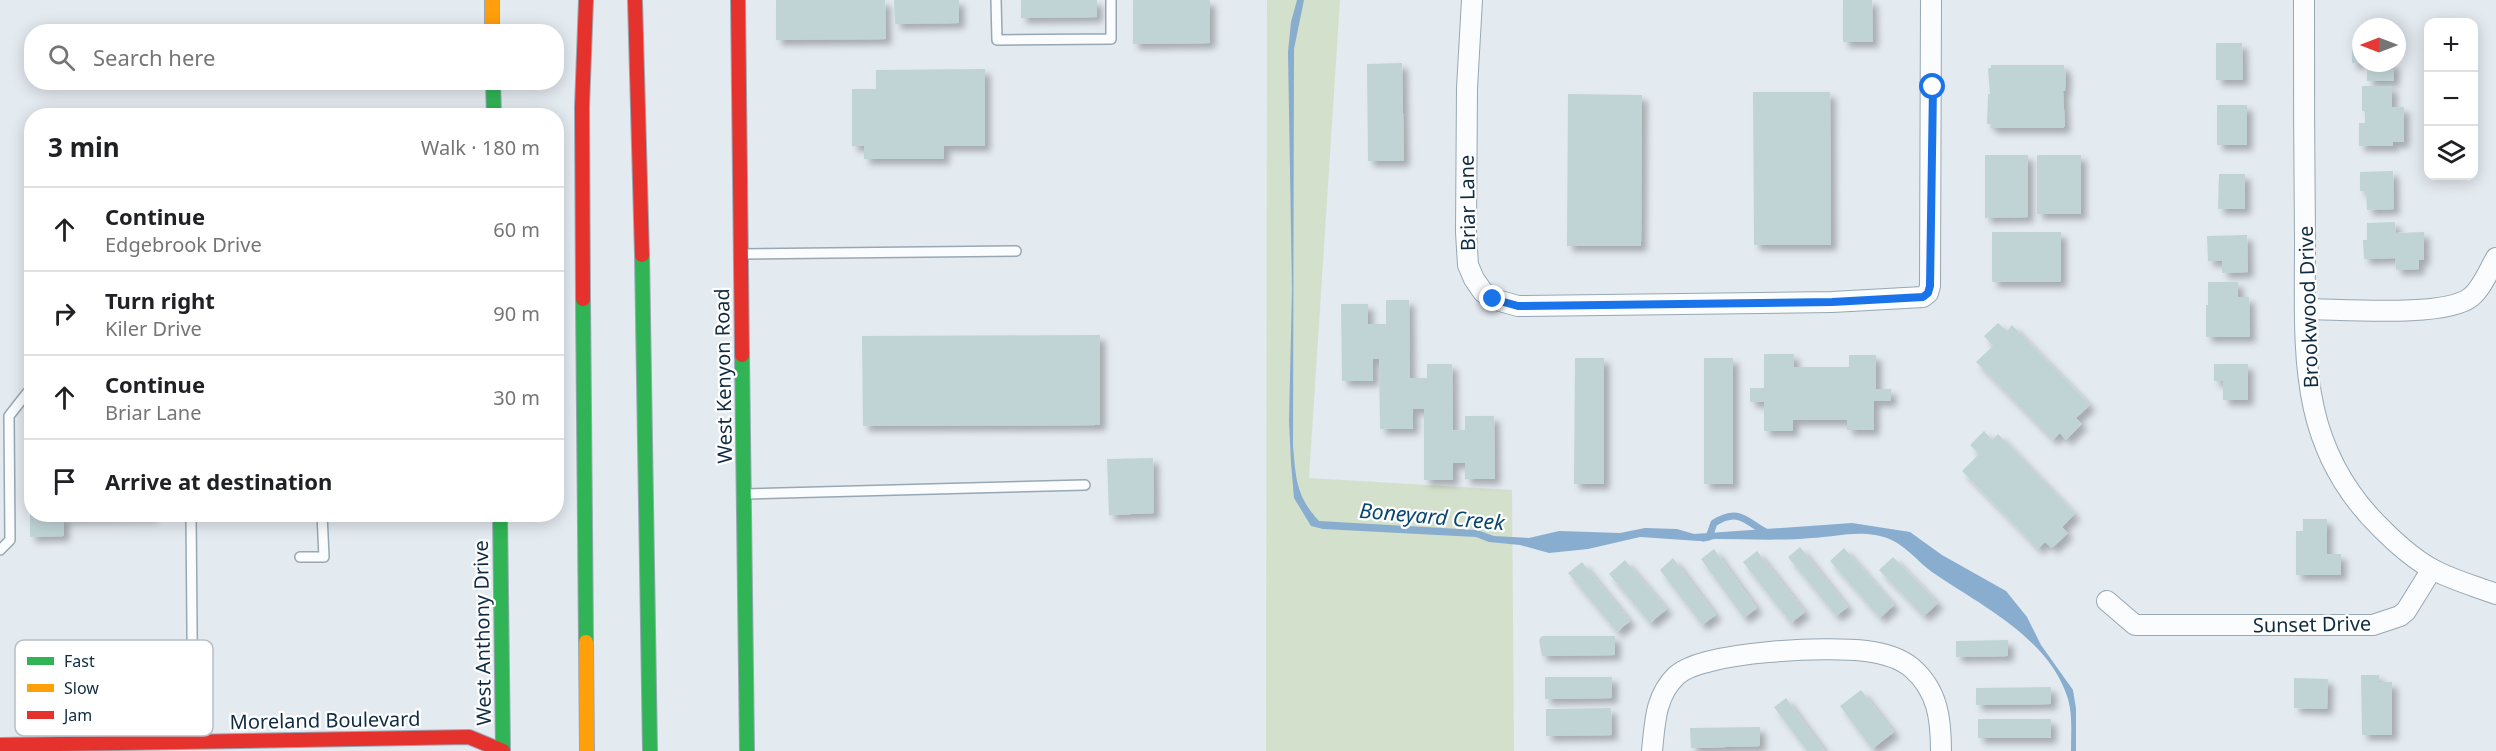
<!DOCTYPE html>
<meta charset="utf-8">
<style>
:root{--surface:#fff;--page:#f2f2f2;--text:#202124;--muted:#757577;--line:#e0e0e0}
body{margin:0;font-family:"Noto Sans",sans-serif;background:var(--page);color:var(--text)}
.controls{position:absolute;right:18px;top:18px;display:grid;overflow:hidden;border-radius:12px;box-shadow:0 3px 15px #0003}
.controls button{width:54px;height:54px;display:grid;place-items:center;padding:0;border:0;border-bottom:2px solid var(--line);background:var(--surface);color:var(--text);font:30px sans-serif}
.compass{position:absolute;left:2352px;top:18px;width:54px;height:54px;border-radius:50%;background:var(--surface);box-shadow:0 3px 15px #0003;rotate:270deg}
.stop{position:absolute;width:18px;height:18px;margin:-14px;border:4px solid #1a73e8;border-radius:50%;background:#fff}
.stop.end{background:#1a73e8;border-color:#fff;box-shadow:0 2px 6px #0008}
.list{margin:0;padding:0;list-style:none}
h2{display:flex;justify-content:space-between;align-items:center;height:78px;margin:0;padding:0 24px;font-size:26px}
h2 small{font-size:20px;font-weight:400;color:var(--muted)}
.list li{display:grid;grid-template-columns:39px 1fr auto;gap:18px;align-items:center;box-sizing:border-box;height:84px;padding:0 24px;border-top:2px solid var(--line)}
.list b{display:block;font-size:22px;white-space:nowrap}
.list p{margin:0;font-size:20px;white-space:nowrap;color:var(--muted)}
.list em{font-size:20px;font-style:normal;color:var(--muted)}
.icon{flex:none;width:33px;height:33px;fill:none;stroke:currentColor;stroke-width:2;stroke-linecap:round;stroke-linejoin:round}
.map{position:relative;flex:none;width:2496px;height:751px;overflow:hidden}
.search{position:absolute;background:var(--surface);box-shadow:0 3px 15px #0003;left:24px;top:24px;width:540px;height:66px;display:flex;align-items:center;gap:15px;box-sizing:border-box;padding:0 21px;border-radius:24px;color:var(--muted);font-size:22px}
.panel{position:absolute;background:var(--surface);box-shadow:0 3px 15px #0003;left:24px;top:108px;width:540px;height:414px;border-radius:24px}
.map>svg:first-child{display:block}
.green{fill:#d3e0cb}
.water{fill:#88adce}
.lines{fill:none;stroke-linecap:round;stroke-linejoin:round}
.stream{stroke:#88adce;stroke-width:7}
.building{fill:#c0d4d5;filter:url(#shadow)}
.lane-casing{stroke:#97a7b4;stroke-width:12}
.street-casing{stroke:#97a7b4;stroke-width:22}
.fast-casing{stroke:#97a7b4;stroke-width:16}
.slow-casing{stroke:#97a7b4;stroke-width:16}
.jam-casing{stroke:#97a7b4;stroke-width:16}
.lane{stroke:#fbfcfd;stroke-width:9}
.street{stroke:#fbfcfd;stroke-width:20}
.fast{stroke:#30b455;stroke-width:14}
.slow{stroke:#ff9f0a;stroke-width:14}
.jam{stroke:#e5322d;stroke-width:14}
.route{stroke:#1a73e8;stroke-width:8}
.labels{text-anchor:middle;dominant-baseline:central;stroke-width:4.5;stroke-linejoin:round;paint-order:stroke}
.street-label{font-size:20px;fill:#0f2b41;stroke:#fff}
.water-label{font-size:21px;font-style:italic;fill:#094671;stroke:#fff}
.key{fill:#fff;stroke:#b7bfc6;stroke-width:1.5}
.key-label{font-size:16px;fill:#0f2b41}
</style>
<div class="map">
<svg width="2496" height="751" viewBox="0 0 2496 751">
<defs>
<filter id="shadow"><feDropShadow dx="5.5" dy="5.5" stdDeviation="3" flood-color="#0004"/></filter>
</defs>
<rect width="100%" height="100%" fill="#e3eaf0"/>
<polygon class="green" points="1267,0 1340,0 1309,478 1512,490 1514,751 1266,751"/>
<path class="water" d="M1297 0H1304L1294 49 1293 446C1296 479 1296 496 1319 521L1477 530 1494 536 1529 538 1559 531 1620 533 1645 528 1677 529 1694 534 1852 523 1910 532 1942 555 2006 591 2027 617 2041 645 2073 690 2076 709V751H2071C2071 733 2073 713 2067 696 2048 638 1982 606 1935 574 1913 559 1903 539 1875 535 1854 531 1832 537 1811 538 1779 541 1747 539 1715 539L1699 541 1640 537 1588 549 1549 553 1520 545 1489 542 1476 537 1323 529 1311 526 1294 498 1291 463 1289 421 1292 289 1288 52 1291 22Z"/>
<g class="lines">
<path class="stream" d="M1703 538 1709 537 1714 523C1741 506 1747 524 1770 534"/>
</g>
<g class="building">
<polygon points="776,0 885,0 886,39 776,40"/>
<polygon points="894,0 959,0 959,23 895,24"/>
<polygon points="1021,0 1097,0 1097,17 1021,18"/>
<polygon points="1133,0 1210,0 1210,43 1133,44"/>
<polygon points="1843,0 1872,0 1873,42 1843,42"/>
<rect x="2352" y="42" width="9" height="21"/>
<polygon points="2216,43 2242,43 2243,80 2216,80"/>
<polygon points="1402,63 1404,161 1368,161 1367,64"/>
<rect x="2367" y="63" width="27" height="18"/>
<polygon points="1991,65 2064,65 2064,70 2066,70 2065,91 2063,91 2065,126 2063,128 1991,128 1991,124 1987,124 1988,94 1990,94 1988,68 1991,68"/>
<polygon points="985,69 985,146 944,146 944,159 864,159 864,146 852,146 852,89 876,89 876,70"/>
<polygon points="2362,86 2392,86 2392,107 2404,107 2404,142 2393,142 2393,146 2359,146 2359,123 2365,123 2365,111 2362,111"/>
<polygon points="1753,92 1830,92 1831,245 1754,245"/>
<polygon points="1568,94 1642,95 1641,246 1567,246"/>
<rect x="2217" y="105" width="30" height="40"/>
<polygon points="1985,155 2028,155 2028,217 1985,218"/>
<rect x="2037" y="155" width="44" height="59"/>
<polygon points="2393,171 2394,209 2367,210 2366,191 2360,191 2360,172"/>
<polygon points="2219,174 2245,174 2245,209 2218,209"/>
<polygon points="2395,222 2396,233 2424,232 2424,260 2419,260 2419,269 2396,270 2395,258 2364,259 2363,240 2367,240 2367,223"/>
<rect x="1992" y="232" width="69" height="50"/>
<polygon points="2247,235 2248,272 2222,273 2222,261 2208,261 2207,236"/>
<polygon points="2208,282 2238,282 2238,297 2249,297 2250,337 2206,337 2206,305 2208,305"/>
<polygon points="1386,300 1409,300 1410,378 1427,378 1427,364 1452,364 1453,430 1465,430 1465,416 1494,416 1495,479 1465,479 1465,463 1453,463 1453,480 1424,480 1424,409 1413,409 1413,429 1380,429 1379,359 1373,359 1373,381 1342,381 1341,304 1368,304 1368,324 1386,324"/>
<polygon points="1998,323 2007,331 2012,325 2090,405 2076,418 2082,424 2066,440 2060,433 2053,440 1976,362 1993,346 1984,336"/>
<polygon points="1100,335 1100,425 863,426 862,336"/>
<polygon points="1764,354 1794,354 1794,367 1849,367 1849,355 1876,355 1876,389 1891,389 1891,401 1874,401 1874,430 1847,430 1847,420 1793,420 1793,431 1764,431 1764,402 1750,402 1750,388 1764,388"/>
<polygon points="1575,358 1604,358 1604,484 1574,484"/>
<rect x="1704" y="358" width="29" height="126"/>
<polygon points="2214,364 2248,364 2248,400 2223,400 2223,381 2214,381"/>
<rect x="29" y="417" width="3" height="25"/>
<polygon points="1984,431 1992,440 1998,434 2075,514 2062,527 2068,533 2052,548 2045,542 2038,549 1962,471 1979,454 1970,445"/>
<polygon points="1153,458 1154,513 1109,515 1107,459"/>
<polygon points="30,514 152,514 152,517 64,518 64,536 30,537"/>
<polygon points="2303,519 2327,519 2327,554 2341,554 2341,575 2296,575 2296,531 2303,531"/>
<polygon points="1800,547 1848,607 1836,616 1788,557"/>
<polygon points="1844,548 1894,605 1880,618 1830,561"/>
<polygon points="1714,549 1757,608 1744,618 1701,559"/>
<polygon points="1757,551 1805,612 1791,623 1743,562"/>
<polygon points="1893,557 1938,603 1924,616 1879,570"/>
<polygon points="1673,558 1716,615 1702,625 1660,570"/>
<polygon points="1625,560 1667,609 1650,623 1609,574"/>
<polygon points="1582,562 1630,621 1617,632 1568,573"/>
<polygon points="1542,636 1615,636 1615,655 1542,656 1539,640"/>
<polygon points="2008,640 2008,656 1956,657 1956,641"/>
<polygon points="2361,675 2379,675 2379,682 2392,682 2392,735 2362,735"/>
<polygon points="1545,677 1612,677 1612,698 1545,699"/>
<polygon points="2294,678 2328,679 2327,709 2294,708"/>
<polygon points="2051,687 2051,704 1976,705 1976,688"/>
<polygon points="1861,690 1894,732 1872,749 1840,706"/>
<polygon points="1786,698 1825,751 1807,751 1774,707"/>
<polygon points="1611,708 1612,735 1546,736 1546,709"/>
<rect x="1978" y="719" width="73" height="19"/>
<polygon points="1760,727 1760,746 1691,748 1690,728"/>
</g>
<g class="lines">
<defs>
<g id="lane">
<polyline points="996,0 997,40 1111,39 1111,0"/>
<polyline points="743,254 1016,251"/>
<polyline points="746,494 1085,485"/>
<polyline points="191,514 193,740"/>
<polyline points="0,550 10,540 9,416 27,393"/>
<polyline points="300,557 324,557 322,514"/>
</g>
<g id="street">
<polyline points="1472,0 1467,88 1466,232 1468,265 1474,279 1483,292 1493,299 1518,306 1832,302 1923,297 1928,293 1930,286 1931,0"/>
<path d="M2304 0C2304 80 2304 161 2305 241 2305 352 2296 447 2383 530 2397 544 2414 559 2432 569 2452 580 2475 586 2496 594"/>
<path d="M2305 309C2341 309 2445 318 2471 297 2482 288 2489 270 2496 258"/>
<polyline points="2107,601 2135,625 2373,625 2400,616 2406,611 2432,569"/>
<path d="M1652 751C1655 722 1655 696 1677 675 1704 651 1829 646 1866 651 1882 653 1899 657 1912 668 1938 691 1941 719 1941 751"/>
</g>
<g id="fast">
<polyline points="493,82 494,116"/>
<polyline points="642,255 650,751"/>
<polyline points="583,299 586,642"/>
<polyline points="742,355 747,751"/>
<polyline points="500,514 503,751"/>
</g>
<g id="slow">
<polyline points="492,0 492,32"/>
<polyline points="586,642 587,751"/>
</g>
<g id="jam">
<polyline points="635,0 642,255"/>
<polyline points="738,0 742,355"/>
<polyline points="583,299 582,107 586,0"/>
<polyline points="0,745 469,737 503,751"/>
</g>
</defs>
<use href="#lane" class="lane-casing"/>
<use href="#street" class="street-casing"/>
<use href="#fast" class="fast-casing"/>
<use href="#slow" class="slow-casing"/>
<use href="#jam" class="jam-casing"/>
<use href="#lane" class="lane"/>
<use href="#street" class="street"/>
<use href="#fast" class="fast"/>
<use href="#slow" class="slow"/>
<use href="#jam" class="jam"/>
</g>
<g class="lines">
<polyline class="route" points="1493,299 1518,306 1832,302 1923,297 1928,293 1930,286 1933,87"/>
</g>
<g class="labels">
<g class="street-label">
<text transform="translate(1467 203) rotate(-91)">Briar Lane</text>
<text transform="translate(2308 307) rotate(-92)">Brookwood Drive</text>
<text transform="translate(723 376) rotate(-91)">West Kenyon Road</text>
<text transform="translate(2312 624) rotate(-1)">Sunset Drive</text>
<text transform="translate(482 633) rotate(-91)">West Anthony Drive</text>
<text transform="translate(325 720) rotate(-1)">Moreland Boulevard</text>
</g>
<g class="water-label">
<text transform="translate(1432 516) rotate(5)">Boneyard Creek</text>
</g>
</g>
<rect x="15" y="640" width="198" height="96" rx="9" class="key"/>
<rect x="27" y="657" width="27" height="8" fill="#30b455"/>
<rect x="27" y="684" width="27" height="8" fill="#ff9f0a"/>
<rect x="27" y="711" width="27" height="8" fill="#e5322d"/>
<g class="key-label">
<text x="64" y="667">Fast</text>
<text x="64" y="694">Slow</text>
<text x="64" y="721">Jam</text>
</g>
</svg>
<div class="controls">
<button>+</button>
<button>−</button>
<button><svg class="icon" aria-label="layers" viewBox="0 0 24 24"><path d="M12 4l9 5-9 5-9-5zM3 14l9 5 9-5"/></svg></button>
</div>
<svg class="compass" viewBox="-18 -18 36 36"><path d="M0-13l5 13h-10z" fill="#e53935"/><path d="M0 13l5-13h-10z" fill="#757577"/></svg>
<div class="stop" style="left:1933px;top:87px"></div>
<div class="stop end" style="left:1493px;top:299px"></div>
<div class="search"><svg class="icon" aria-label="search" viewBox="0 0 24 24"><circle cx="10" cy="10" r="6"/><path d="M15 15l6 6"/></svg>Search here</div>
<section class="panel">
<h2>3 min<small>Walk · 180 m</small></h2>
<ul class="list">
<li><svg class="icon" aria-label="ahead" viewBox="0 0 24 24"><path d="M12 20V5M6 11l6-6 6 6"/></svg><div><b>Continue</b><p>Edgebrook Drive</p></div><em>60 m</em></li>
<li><svg class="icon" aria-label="right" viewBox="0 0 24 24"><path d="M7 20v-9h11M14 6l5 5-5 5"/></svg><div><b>Turn right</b><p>Kiler Drive</p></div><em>90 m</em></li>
<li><svg class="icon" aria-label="ahead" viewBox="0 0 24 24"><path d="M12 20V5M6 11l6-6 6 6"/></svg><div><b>Continue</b><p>Briar Lane</p></div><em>30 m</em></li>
<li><svg class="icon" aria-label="arrive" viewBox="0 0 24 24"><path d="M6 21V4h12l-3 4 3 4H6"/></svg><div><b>Arrive at destination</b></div></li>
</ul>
</section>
</div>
